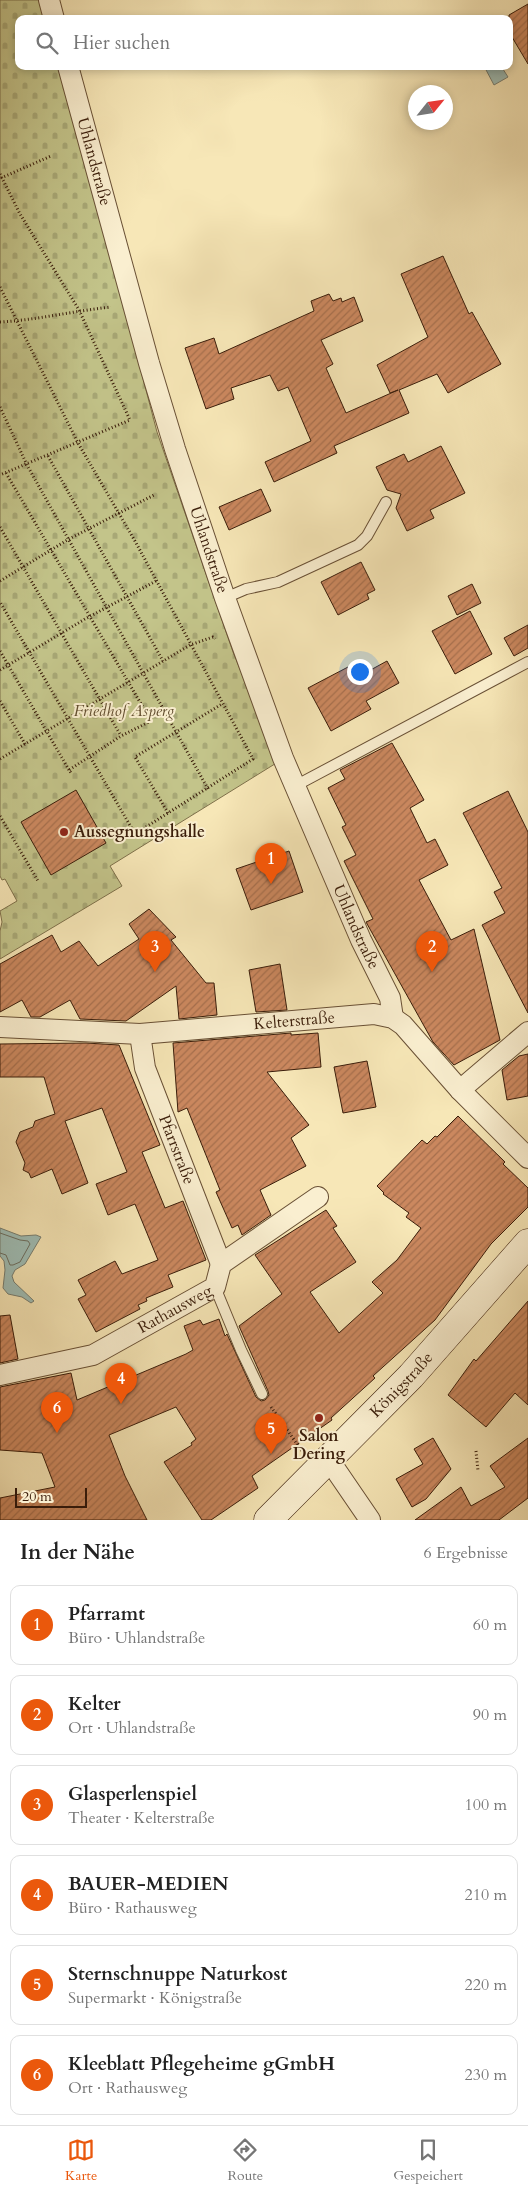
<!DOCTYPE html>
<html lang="de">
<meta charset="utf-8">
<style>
:root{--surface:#fff;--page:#f2f2f2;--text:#222;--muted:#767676;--line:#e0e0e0;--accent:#ea580c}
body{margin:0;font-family:Cardo,serif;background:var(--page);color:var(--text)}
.compass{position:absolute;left:408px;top:85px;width:45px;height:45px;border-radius:50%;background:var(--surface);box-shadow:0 2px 8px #0003;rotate:60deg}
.scale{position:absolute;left:15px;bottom:12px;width:72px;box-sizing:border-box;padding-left:5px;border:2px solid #3a1d0a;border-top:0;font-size:14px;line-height:18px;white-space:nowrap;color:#3a1d0a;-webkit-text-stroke:4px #faefd0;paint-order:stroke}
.you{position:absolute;left:359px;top:671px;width:18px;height:18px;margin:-12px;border:4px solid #fff;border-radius:50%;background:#1a73e8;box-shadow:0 0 0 8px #1a73e833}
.badge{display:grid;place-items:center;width:32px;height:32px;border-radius:50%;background:var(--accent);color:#fff;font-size:16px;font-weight:700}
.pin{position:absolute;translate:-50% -41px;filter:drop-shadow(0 1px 2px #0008)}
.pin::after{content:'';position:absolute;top:26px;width:18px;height:15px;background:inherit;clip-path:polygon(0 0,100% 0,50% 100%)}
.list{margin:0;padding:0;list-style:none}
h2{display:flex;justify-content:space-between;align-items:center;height:65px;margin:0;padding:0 20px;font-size:21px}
h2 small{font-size:16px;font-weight:400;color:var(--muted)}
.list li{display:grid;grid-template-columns:32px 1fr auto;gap:15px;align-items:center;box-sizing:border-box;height:80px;margin:0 10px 10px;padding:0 10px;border:1px solid var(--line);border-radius:10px}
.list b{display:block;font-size:19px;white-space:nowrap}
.list p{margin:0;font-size:16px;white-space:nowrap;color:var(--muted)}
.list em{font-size:16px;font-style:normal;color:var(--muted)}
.icon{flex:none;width:28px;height:28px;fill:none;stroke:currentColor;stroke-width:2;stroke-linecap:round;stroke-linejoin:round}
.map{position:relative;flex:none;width:528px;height:1520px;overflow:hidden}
.search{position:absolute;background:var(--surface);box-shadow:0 2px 8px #0003;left:15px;right:15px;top:15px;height:55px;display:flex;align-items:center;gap:12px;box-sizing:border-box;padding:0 18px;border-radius:10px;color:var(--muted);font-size:19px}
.sheet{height:605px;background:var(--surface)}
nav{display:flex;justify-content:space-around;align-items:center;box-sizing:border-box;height:70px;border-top:1px solid var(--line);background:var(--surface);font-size:14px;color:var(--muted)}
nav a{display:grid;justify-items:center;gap:2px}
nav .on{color:var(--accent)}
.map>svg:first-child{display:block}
.cemetery{fill:url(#cemetery-stones);stroke:#7e704a}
.water{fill:#9fbeb6;stroke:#777e71}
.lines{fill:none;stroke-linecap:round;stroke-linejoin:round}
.shore{stroke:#6c6e60;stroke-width:1}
.building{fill:url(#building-hatch);stroke:#3a1d0a}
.lane-casing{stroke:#695035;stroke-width:12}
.street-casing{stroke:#695035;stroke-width:22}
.secondary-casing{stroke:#3a1d0a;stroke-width:29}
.path{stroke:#3a1d0a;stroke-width:3;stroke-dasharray:1 2.5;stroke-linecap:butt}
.lane{stroke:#faefd0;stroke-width:10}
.street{stroke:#faefd0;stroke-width:20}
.secondary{stroke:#faefd0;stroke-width:28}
.poi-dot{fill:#8f2418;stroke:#faefd0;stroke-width:2}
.labels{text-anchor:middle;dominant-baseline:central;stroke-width:4;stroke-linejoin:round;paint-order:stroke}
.street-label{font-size:16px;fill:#3a1d0a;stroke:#faefd0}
.park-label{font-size:16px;font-style:italic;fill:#634f30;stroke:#faefd0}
.poi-label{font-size:16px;font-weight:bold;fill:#3a1d0a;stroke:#faefd0;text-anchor:start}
</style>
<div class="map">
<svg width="528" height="1520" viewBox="0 0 528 1520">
<defs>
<pattern id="cemetery-stones" width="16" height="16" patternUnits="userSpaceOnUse" patternTransform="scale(1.25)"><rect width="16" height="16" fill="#c3c48a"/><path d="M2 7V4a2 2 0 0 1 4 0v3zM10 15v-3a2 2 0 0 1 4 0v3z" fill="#a8a876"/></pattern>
<pattern id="building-hatch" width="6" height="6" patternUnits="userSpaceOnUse" patternTransform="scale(1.25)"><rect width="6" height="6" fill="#cb885f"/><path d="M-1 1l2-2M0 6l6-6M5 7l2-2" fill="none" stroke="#a66f4d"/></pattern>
</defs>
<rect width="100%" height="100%" fill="#f7e7b7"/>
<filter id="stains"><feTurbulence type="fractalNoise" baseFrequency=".004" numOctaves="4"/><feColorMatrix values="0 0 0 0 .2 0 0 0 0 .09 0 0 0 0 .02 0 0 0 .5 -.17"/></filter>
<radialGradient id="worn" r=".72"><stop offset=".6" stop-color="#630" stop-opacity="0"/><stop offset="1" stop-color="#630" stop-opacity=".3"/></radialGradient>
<polygon class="cemetery" points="0,0 43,0 48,19 19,19 19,66 61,66 157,432 233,652 278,762 110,866 122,886 0,959 0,931 2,922 0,911 17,901 5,879 2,880 0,876"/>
<g class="water">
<polygon points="484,66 501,66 508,77 494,85"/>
<polygon points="0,1228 21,1236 36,1235 41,1237 25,1264 15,1270 12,1276 14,1282 34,1301 31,1303 22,1297 8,1294 3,1288 5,1270 4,1261 0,1256"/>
</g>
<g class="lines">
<polyline class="shore" points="0,1233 20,1240 28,1241 30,1244 20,1262 13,1265 10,1265 6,1255 0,1253"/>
</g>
<g class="building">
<polygon points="528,4 528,64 509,32 509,15"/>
<polygon points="443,256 469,314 472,312 501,364 448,393 437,374 399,390 409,413 334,446 337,453 274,482 265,462 311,441 288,387 278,391 270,375 231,388 234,399 206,409 185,348 214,338 219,354 314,311 311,301 329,294 333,301 341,298 342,302 354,297 363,321 321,340 333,364 326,368 346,413 398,390 390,393 377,365 428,337 401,274"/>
<polygon points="441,446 465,493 430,510 434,518 407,531 396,508 401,494 387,490 376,467 404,454 408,462"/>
<polygon points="261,489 271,511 229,530 219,507"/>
<polygon points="361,562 375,590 367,594 369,599 338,615 321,582"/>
<polygon points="472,584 481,603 457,615 448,596"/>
<polygon points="470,611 492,654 455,674 432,631"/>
<polygon points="528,625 528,648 514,656 504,638"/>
<polygon points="387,661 399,683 366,701 371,709 331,731 308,688 348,667 354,679"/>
<polygon points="392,743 424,800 410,808 427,843 435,839 448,865 419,880 451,940 474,929 500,1040 454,1065 433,1042 366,922 373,919 344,861 356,855 342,827 346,825 328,788 345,779 340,770"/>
<polygon points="76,790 106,843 51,875 21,822"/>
<polygon points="508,791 528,832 528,1013 482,925 505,913 494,892 502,888 463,813"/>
<polygon points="289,851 303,892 251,910 236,869"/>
<polygon points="149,909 176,937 171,940 206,983 214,983 217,1015 179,1019 176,986 126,1021 80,1019 70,1000 40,1017 31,1017 22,1000 0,1012 0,964 52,935 61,952 79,941 98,966 139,939 129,924"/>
<polygon points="280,964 287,1010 256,1012 249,970"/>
<polygon points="291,1033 291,1035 318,1033 321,1067 267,1072 309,1125 291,1138 306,1166 260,1190 271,1215 242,1235 238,1225 232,1228 216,1192 220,1190 187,1108 178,1112 173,1043"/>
<polygon points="86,1043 119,1045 160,1145 142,1152 165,1208 183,1201 206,1260 168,1275 173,1287 146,1298 147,1301 138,1305 140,1309 96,1332 78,1299 86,1295 78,1280 115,1261 122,1274 158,1260 135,1204 108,1215 96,1184 127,1172 102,1108 65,1121 88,1183 62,1194 52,1169 31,1178 29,1173 23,1170 25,1163 16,1142 20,1132 33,1127 35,1121 55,1114 44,1077 0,1077 0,1044"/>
<polygon points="528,1054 528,1096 507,1100 502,1070 519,1056"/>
<polygon points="367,1061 376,1107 343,1113 334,1067"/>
<polygon points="458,1116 505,1162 503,1164 528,1188 528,1207 491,1244 435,1320 373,1376 375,1378 331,1418 332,1420 252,1476 258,1488 211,1520 202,1520 164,1462 192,1445 191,1443 196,1439 176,1407 109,1435 125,1476 147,1520 0,1520 0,1498 55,1487 42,1453 0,1450 0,1387 71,1373 77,1400 186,1354 193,1350 184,1326 200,1320 203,1325 219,1319 225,1336 227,1334 256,1397 261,1401 265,1400 269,1395 268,1391 239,1326 282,1294 255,1255 326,1210 337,1226 333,1228 356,1262 310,1292 339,1333 383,1293 372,1282 397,1260 421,1228 406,1217 409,1213 383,1194 384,1193 377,1186 422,1140 427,1144 435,1136 437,1137"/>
<polygon points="528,1301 528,1405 515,1393 486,1427 448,1395 474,1359 476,1361"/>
<polygon points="10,1315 18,1359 0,1363 0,1316"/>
<polygon points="433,1438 451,1469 426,1499 412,1507 396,1479 423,1464 414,1449"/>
<polygon points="528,1438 528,1498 499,1520 415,1520 461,1487 471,1506 505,1487 490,1466"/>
</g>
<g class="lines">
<defs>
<g id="lane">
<polyline points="225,598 246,589 278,582 358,545 367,536 386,502"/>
<polyline points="295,786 528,662"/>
<polyline points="215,1287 241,1350 262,1394"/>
</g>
<g id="street">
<polyline points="49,0 54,19"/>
<path id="s1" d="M68 66 149 363 175 449 225 598 283 758 361 940 390 998 393 1018"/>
<path id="s2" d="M0 1027 140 1034 374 1014 393 1018 403 1025 460 1090 528 1158"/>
<path id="s3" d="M140 1034 145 1068 221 1264"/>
<polyline points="460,1090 528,1032"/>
<path id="s4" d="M0 1375 93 1355 215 1287 221 1264 318 1197"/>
<polyline points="329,1460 370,1520"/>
</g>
<g id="secondary">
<path id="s5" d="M268 1520 411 1376 528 1243"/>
</g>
</defs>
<use href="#lane" class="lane-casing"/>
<use href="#street" class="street-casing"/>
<use href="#secondary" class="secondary-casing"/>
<g class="path">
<polyline points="0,174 20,214 79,310 130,420 0,475"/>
<polyline points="1,178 51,156"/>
<polyline points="0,287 78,443 135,541 253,759 135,834 0,602"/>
<path d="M0 322C37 320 73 311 111 307"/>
<polyline points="0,407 27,465 208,789"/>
<polyline points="48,456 163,661"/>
<polyline points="6,473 151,721 121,736 69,770 71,773"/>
<polyline points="0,527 121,736"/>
<polyline points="0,581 69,539 154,495"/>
<polyline points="0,651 69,770"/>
<polyline points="0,670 85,619 156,581"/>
<polyline points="0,701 25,744"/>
<polyline points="0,759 190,645 213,637 215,639"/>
<polyline points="168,813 135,757 222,704"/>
<polyline points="0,816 38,881"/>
<polyline points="271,1407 302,1451"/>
<polyline points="476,1451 478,1471"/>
</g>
<use href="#lane" class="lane"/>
<use href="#street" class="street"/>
<use href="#secondary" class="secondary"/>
</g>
<g class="poi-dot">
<circle cx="64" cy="832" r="5"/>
<circle cx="319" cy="1418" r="5"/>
</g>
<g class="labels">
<g class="street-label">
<text stroke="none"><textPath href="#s1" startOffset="99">Uhlandstraße</textPath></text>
<text stroke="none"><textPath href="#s1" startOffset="504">Uhlandstraße</textPath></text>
<text stroke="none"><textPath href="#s1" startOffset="909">Uhlandstraße</textPath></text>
<text stroke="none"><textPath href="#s2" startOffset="295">Kelterstraße</textPath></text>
<text stroke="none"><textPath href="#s3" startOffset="122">Pfarrstraße</textPath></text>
<text stroke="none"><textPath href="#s4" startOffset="189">Rathausweg</textPath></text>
<text stroke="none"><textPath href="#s5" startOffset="190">Königstraße</textPath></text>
</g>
<g class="park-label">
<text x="124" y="711">Friedhof Asperg</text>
</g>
<g class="poi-label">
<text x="74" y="832">Aussegnungshalle</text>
<text x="319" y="1436" text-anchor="middle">Salon<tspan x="319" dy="18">Dering</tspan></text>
</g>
</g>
<rect width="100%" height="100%" filter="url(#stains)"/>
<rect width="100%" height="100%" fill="url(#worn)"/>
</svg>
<svg class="compass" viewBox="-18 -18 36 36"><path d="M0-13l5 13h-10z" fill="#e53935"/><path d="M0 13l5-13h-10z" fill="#767676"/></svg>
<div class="scale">20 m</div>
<div class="you"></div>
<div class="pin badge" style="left:271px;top:884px">1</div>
<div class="pin badge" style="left:432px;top:972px">2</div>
<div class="pin badge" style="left:155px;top:972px">3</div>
<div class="pin badge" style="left:121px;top:1404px">4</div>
<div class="pin badge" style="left:271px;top:1454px">5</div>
<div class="pin badge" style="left:57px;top:1433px">6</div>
<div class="search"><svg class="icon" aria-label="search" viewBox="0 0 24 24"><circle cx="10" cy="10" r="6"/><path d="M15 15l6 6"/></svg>Hier suchen</div>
</div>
<section class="sheet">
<h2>In der Nähe<small>6 Ergebnisse</small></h2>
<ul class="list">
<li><span class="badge">1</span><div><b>Pfarramt</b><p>Büro · Uhlandstraße</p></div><em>60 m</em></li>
<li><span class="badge">2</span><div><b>Kelter</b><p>Ort · Uhlandstraße</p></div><em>90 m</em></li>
<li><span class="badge">3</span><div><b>Glasperlenspiel</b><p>Theater · Kelterstraße</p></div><em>100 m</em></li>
<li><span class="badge">4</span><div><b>BAUER-MEDIEN</b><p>Büro · Rathausweg</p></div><em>210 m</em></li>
<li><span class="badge">5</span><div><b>Sternschnuppe Naturkost</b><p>Supermarkt · Königstraße</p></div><em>220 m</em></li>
<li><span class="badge">6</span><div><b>Kleeblatt Pflegeheime gGmbH</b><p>Ort · Rathausweg</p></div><em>230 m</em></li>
</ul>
</section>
<nav>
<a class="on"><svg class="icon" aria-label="map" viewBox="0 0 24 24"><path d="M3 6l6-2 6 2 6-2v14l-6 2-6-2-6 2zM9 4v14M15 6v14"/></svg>Karte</a>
<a><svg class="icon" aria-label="directions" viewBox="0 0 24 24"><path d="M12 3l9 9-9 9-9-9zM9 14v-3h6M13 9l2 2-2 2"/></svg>Route</a>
<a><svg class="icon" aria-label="saved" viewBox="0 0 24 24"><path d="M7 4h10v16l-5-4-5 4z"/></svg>Gespeichert</a>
</nav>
